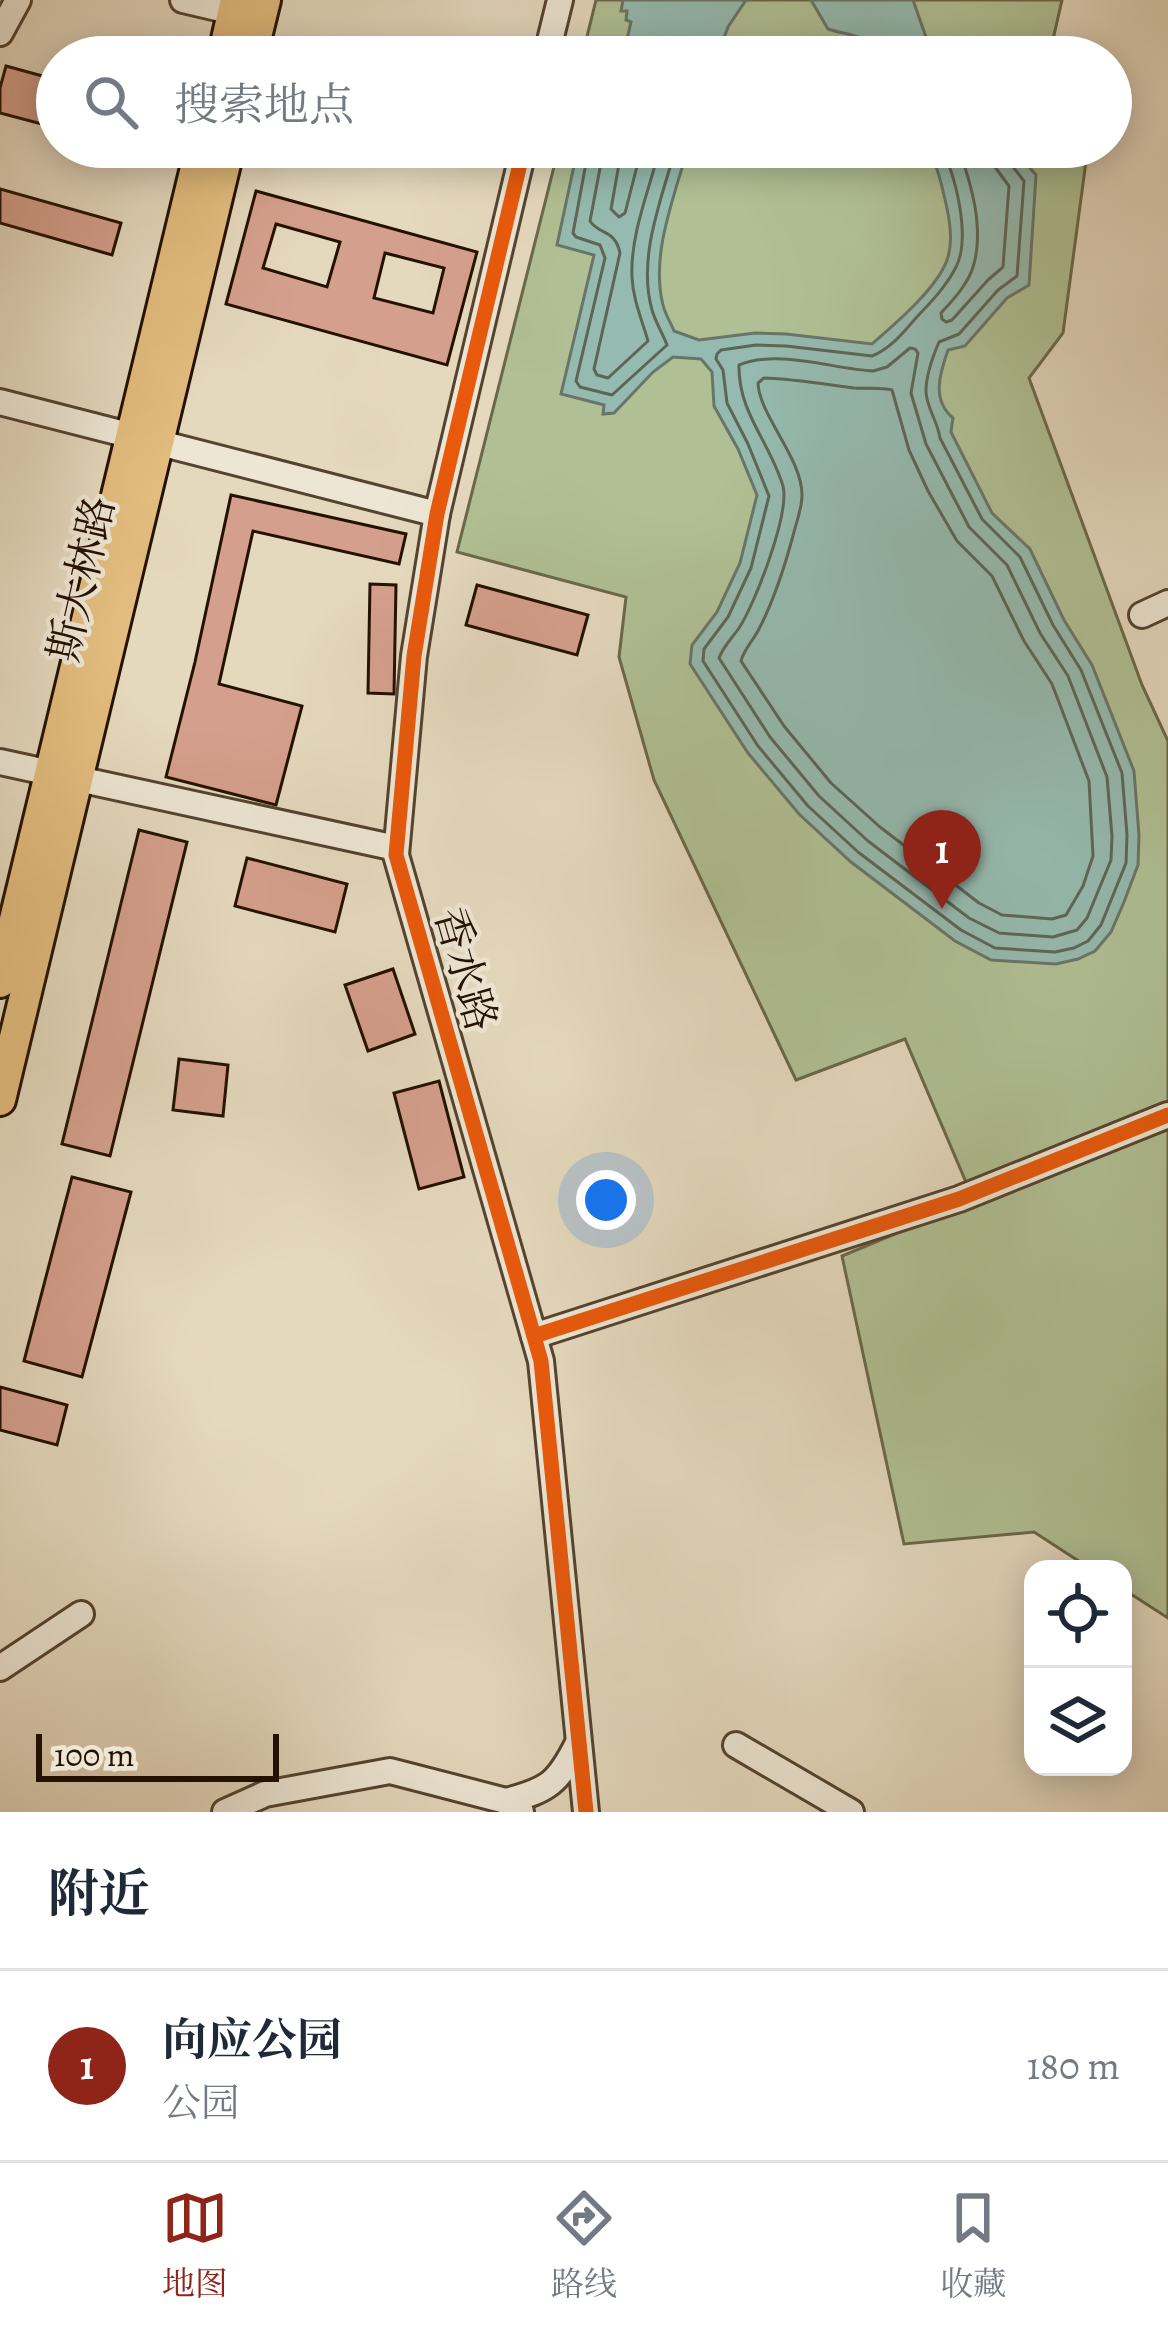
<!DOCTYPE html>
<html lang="zh">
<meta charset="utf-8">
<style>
:root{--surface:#fff;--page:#f6f6f7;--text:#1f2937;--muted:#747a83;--line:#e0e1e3;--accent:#8f2418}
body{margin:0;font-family:Alegreya,"Noto Serif SC",serif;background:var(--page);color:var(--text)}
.controls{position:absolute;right:36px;bottom:36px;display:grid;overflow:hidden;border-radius:24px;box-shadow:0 6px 30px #0003}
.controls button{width:108px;height:108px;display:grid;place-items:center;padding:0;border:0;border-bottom:3px solid var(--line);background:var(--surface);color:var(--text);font:60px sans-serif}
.scale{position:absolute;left:36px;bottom:30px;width:243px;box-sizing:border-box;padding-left:12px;border:6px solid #241100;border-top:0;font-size:33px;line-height:42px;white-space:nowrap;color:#241100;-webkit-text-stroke:9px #ede6d4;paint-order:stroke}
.you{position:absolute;left:606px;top:1200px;width:42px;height:42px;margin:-30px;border:9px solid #fff;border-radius:50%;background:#1a73e8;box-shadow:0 0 0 18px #1a73e833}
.badge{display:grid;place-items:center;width:78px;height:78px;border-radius:50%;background:var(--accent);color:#fff;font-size:39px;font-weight:700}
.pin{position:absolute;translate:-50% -99px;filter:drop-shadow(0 3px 6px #0008)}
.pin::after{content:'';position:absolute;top:63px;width:42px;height:36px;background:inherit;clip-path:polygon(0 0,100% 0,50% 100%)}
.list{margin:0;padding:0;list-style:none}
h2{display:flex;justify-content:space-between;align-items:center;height:156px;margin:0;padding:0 48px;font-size:51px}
h2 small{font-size:39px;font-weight:400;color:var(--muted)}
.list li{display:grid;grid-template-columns:78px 1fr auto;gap:36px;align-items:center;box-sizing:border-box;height:192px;padding:0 48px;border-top:3px solid var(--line)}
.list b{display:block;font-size:45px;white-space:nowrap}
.list p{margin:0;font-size:39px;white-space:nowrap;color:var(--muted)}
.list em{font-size:39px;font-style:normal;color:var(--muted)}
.icon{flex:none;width:66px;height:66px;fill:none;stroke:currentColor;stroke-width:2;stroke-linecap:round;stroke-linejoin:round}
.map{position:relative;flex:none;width:1168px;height:1812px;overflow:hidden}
.search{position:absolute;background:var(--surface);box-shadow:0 6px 30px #0003;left:36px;right:36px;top:36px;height:132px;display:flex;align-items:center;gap:30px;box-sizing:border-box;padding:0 42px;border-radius:66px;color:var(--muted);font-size:45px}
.sheet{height:348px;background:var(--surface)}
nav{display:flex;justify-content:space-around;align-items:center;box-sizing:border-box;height:168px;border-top:3px solid var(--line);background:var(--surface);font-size:33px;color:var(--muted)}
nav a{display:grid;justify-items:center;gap:6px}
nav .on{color:var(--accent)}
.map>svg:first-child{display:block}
.green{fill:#b0c094;stroke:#6a684a;stroke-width:3}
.water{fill:#95baaf;stroke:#687669;stroke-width:3}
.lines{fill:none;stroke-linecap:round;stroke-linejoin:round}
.shore{stroke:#5c6658;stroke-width:3}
.building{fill:#d49f8c;stroke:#241100;stroke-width:3;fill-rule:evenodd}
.minor-casing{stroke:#54432f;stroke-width:30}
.major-casing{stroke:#241100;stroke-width:36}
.minor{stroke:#ede6d4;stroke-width:24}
.major{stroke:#e2bc7e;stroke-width:30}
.cycleway-casing{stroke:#ede6d4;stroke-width:22}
.cycleway{stroke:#e8590c;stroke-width:15}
.labels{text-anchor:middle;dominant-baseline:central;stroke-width:9;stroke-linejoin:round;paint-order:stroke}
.street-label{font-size:42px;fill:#241100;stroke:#ede6d4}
</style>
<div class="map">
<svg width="1168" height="1812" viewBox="0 0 1168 1812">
<rect width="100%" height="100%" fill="#e4d8bd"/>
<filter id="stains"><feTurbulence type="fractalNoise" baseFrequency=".00167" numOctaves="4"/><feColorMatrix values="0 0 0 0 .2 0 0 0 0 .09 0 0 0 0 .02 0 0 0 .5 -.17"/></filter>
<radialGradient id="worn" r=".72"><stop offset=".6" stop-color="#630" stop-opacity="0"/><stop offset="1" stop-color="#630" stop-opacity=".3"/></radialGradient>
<g class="green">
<polygon points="596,0 1062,0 1049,57 582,57"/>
<polygon points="559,147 1084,147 1087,154 1063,333 1029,378 1142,685 1168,741 1168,1618 1123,1589 1123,1569 1091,1569 1034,1532 904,1544 842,1256 974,1201 905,1039 796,1080 654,780 619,657 626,597 457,552"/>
</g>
<g class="water">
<polygon points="623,0 746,0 728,27 717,57 623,57 631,22 626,20 627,11 621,11"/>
<path d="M811 0H913L933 57H875C863 31 852 37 828 29Z"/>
<path d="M578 147H688C675 196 650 254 663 305 665 314 671 323 674 331L699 340 755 333 786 334 872 344C894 325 940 286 948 257 954 237 948 211 943 191 939 174 935 160 925 147H1012L1036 175 1029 285 1007 298 965 346 948 350C940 373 931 400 953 418L951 432 992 513 1030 549 1064 620 1092 665 1134 771 1139 835 1138 865 1124 902 1111 932 1095 951 1078 959 1056 964 991 960 955 941 851 862 799 814 748 753 690 664 692 645 717 612 740 563 757 495 738 449 714 406 712 372 701 359 673 357 653 372 614 413 603 414 604 405 561 394 594 255 557 245Z"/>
</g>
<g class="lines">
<g class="shore">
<path d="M589 147 573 233 576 237 600 245 605 258 576 381 580 387 612 395 667 345C663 334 655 321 652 310 637 257 662 198 676 147"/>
<path d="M604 147 590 221C599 235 615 229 620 253L594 369 597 375 608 378 648 341C642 320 633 300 632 277 630 234 650 188 660 147"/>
<polyline points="622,147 611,209 619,217 625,213 642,147"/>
<path d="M940 147C956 174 971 238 956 267 946 287 930 303 915 319 903 333 890 349 872 356L786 346 756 345 721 350 717 354 716 359 723 370 727 403 748 444 769 496 751 568 728 617 704 649 703 661 758 746 808 806 858 852 961 930 995 948 1055 952 1074 948 1088 941 1101 925 1126 863 1127 835 1122 773 1081 670 1053 625 1020 557 982 519 940 438C938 422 926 407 926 391 926 375 933 356 939 342L959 334 998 290 1017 276 1024 181 1006 158 1004 147"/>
<path d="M958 147C971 183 984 226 974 264 969 283 954 299 941 313L942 319 946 322 952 320 988 280 1003 267 1009 186 992 163 989 147"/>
<path d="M910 348 915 349 918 353 911 393 926 444 969 527 1007 565 1040 633 1068 676 1107 777 1112 836 1111 860 1087 918 1077 930 1053 937 999 933 969 918 868 841 819 796 770 737 719 658C723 647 732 638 739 628 755 604 790 513 783 486 770 442 738 413 739 365 778 349 833 369 873 371L887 367Z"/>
<path d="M764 378C795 379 823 384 854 388 867 389 881 387 892 390L909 450 928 491 957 541 992 576 1024 641 1052 684 1089 781 1093 856 1083 886 1066 915 1052 919 1002 915 979 903 880 827 831 783 784 726 741 661C744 649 753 641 759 629 775 598 785 566 794 532 797 520 802 508 802 495 802 458 759 415 758 383Z"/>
</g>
</g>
<g class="building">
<polygon points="6,66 57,80 57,128 0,113 0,88"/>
<polygon points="0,189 121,223 112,255 0,223"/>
<path d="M256 191 477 252 447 365 226 304ZM276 224 340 242 327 287 263 268ZM385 253 444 268 433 313 374 298Z"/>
<polygon points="231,495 406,534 399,564 253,531 219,684 302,706 276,805 166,777 195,662"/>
<polygon points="370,584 396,585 394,694 368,693"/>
<polygon points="477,585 588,615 577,655 466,625"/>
<polygon points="139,830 187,842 110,1156 62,1144"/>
<polygon points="247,858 347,884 335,932 235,906"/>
<polygon points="393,969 415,1034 368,1051 345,985"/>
<polygon points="179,1059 228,1065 223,1116 173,1110"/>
<polygon points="439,1081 464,1177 419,1189 394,1093"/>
<polygon points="72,1177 131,1192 82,1377 24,1361"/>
<polygon points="0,1387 67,1405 57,1445 0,1430"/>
</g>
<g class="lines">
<defs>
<g id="minor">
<polyline points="183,0 234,12"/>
<polyline points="0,33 18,0"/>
<polyline points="546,57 560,0"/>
<polyline points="524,147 437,514 414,656 396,855 541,1361 586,1812"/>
<polyline points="0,402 437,514"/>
<polyline points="1142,615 1168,603"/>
<polyline points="0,762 396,848"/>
<polyline points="534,1336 959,1199 1168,1115"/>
<polyline points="0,1668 81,1614"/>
<polyline points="736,1745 851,1812"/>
<path d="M506 1801C549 1790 558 1783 578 1743"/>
<polyline points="225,1812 265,1794 390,1771 506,1801 521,1812"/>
</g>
<g id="major">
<polyline points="223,57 236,0"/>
<polyline points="251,57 265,0"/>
<polyline points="0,982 201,147"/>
<polyline points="0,1100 229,147"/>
</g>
</defs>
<use href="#minor" class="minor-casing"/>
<use href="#major" class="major-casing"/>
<use href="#minor" class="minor"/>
<use href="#major" class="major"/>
<defs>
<g id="cycleway">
<polyline points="524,147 437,514 414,656 396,855 541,1361 586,1812"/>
<polyline points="534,1336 959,1199 1168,1115"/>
</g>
</defs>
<use href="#cycleway" class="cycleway-casing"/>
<use href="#cycleway" class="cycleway"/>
</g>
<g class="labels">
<g class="street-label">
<text transform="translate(81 579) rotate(-77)">斯大林路</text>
<text transform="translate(466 969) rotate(74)">香水路</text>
</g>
</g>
<rect width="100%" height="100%" filter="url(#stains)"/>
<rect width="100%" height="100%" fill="url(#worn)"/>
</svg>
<div class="controls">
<button><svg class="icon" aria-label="locate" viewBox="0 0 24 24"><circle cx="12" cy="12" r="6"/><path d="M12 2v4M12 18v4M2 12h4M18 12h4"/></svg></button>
<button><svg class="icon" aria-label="layers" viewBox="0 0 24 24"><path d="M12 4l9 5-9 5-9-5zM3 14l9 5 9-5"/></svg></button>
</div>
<div class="scale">100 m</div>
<div class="you"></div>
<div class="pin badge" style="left:942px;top:909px">1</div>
<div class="search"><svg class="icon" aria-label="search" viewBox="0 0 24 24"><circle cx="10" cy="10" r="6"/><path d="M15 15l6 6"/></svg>搜索地点</div>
</div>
<section class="sheet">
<h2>附近<small></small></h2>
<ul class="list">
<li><span class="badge">1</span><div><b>向应公园</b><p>公园</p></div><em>180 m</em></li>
</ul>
</section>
<nav>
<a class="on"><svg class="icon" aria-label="map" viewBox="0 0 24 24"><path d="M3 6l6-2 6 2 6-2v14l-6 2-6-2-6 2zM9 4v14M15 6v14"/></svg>地图</a>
<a><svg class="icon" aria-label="directions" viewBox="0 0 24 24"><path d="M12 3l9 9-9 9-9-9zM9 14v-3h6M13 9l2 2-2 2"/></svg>路线</a>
<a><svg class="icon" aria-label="saved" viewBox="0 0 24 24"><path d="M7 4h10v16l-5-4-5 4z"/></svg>收藏</a>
</nav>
